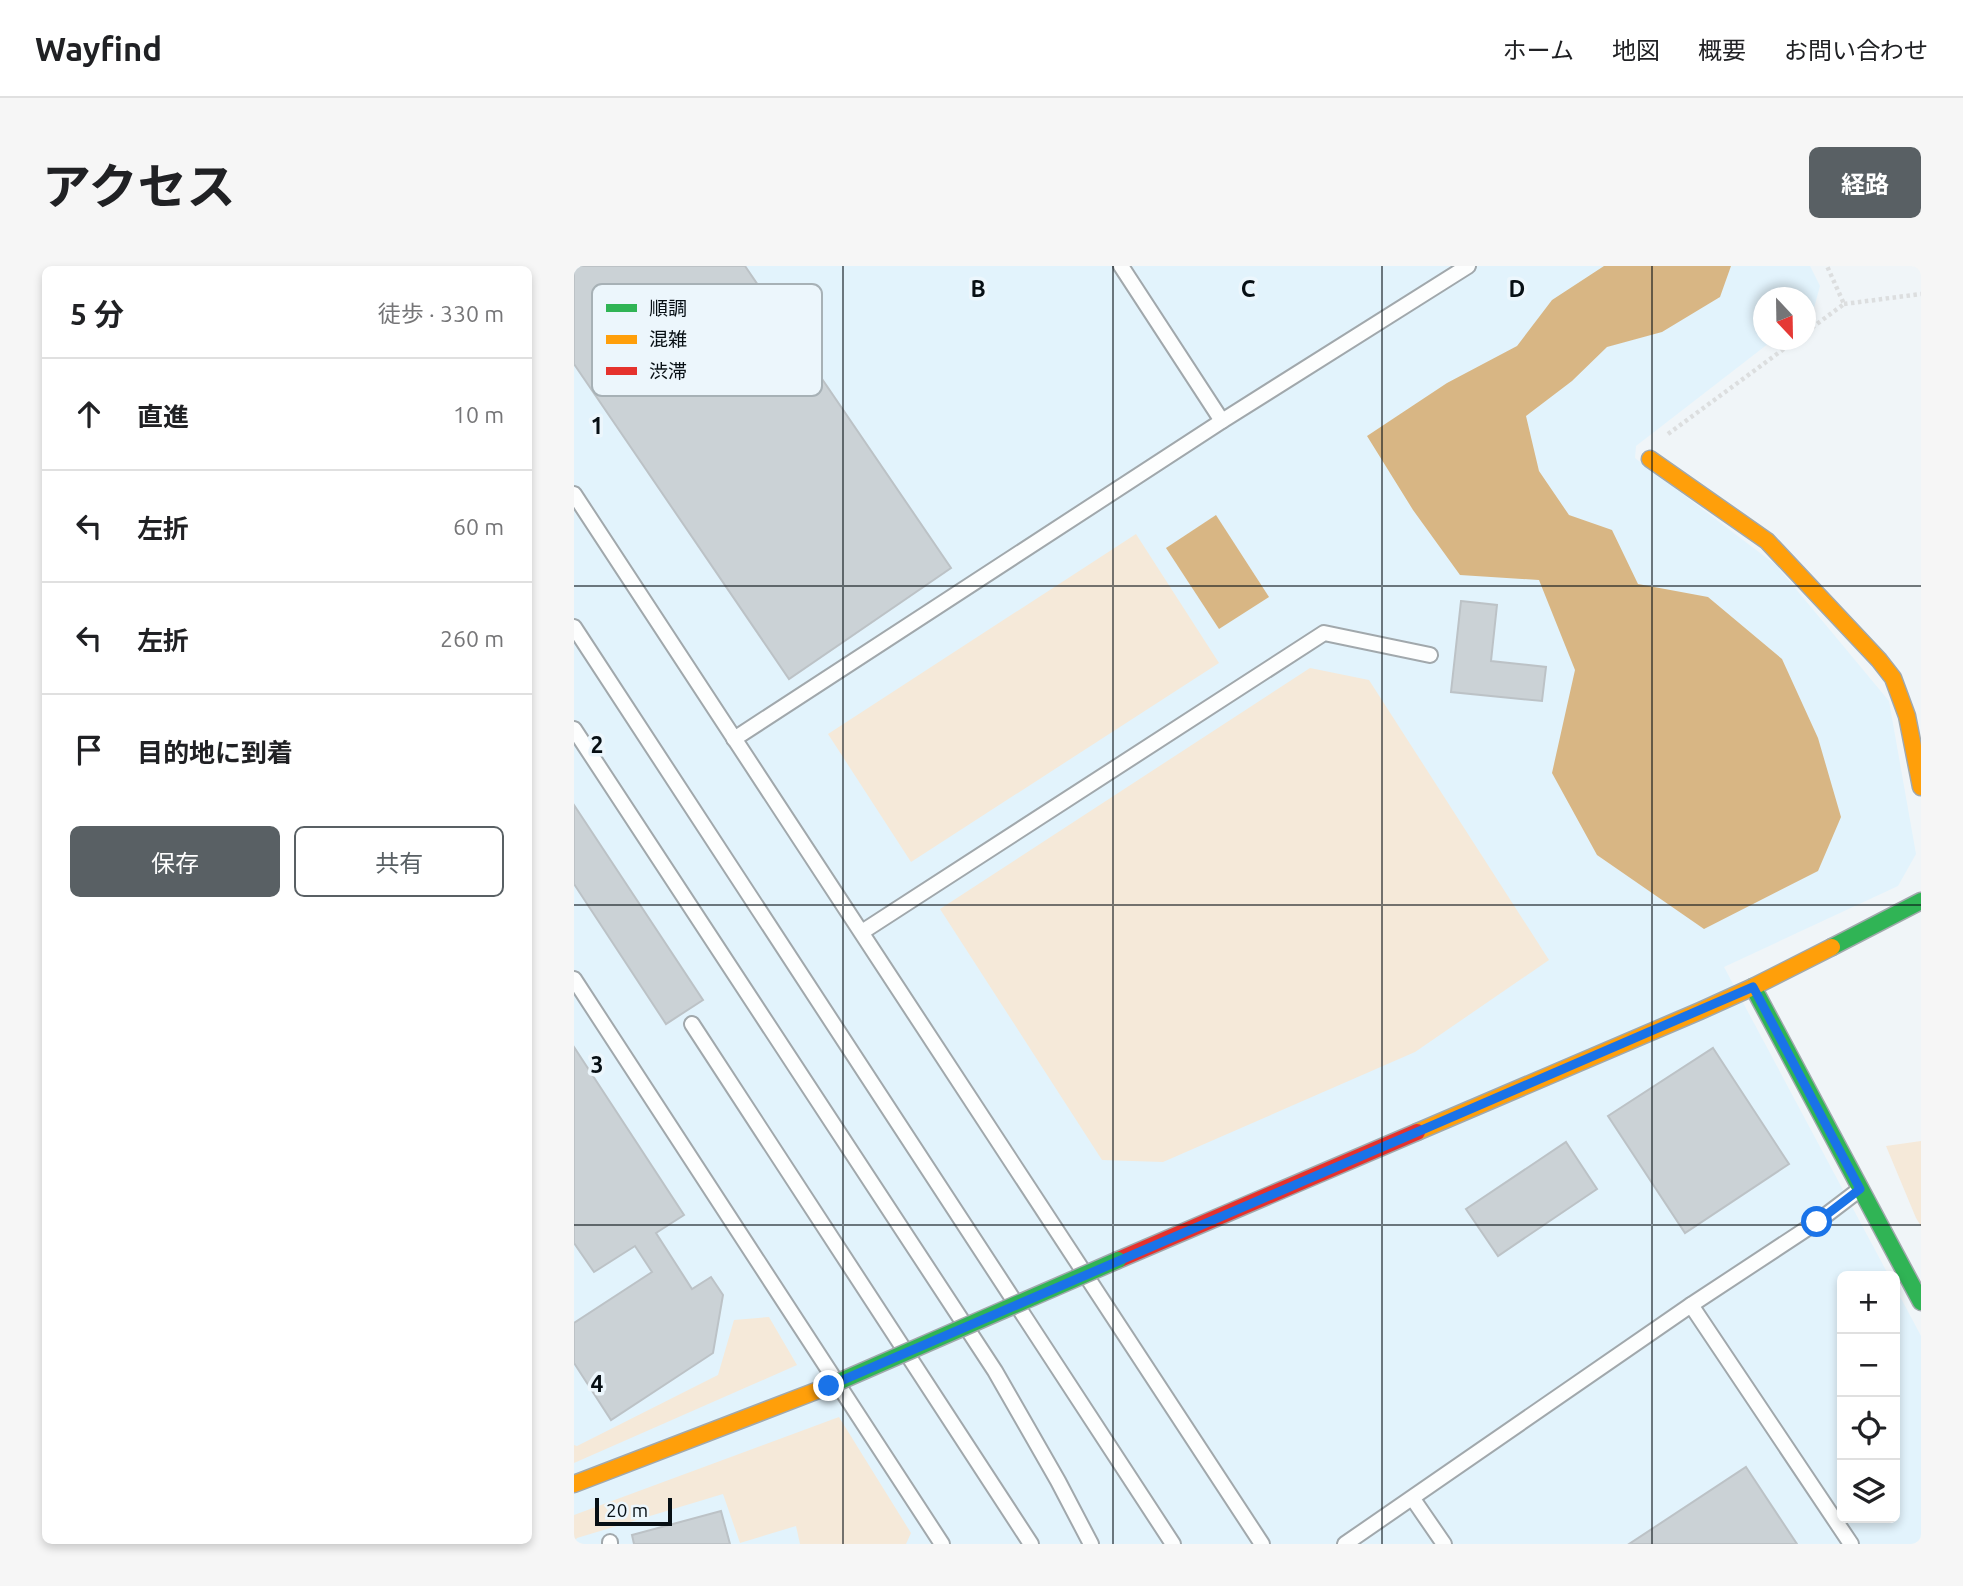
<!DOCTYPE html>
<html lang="ja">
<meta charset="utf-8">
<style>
:root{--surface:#fff;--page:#f6f6f6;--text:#202124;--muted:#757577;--line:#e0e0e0;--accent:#596064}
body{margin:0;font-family:Ubuntu,"Noto Sans JP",sans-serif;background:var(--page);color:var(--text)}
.controls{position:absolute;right:21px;bottom:21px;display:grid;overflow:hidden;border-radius:10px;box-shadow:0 4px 10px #0003}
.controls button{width:63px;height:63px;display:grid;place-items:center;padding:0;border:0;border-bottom:2px solid var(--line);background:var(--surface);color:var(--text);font:35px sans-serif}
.compass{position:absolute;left:1179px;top:21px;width:63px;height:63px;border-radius:50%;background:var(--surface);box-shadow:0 4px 10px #0003;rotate:158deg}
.scale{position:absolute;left:21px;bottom:18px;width:77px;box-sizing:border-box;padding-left:7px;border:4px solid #070f14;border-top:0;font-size:19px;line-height:24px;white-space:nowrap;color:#070f14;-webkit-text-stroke:5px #ecf6fc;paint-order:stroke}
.stop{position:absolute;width:21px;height:21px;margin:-16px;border:5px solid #1a73e8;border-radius:50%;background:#fff}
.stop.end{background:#1a73e8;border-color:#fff;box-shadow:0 2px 7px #0008}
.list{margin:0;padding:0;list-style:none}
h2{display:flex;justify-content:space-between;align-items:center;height:91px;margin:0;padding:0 28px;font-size:30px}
h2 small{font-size:23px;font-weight:400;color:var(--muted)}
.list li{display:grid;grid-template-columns:46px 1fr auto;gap:21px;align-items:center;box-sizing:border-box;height:112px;padding:0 28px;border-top:2px solid var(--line)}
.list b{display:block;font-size:26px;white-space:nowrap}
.list em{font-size:23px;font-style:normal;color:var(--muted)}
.actions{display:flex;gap:14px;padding:21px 28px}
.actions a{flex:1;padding:16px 0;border:2px solid var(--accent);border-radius:10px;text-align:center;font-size:24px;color:var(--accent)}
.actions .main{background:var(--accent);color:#fff}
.icon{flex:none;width:38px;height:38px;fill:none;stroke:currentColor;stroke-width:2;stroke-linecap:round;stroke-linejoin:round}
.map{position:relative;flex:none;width:1347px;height:1278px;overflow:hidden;border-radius:10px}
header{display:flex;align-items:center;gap:42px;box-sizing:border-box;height:98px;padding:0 35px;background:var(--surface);border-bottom:2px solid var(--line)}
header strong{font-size:33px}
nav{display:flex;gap:38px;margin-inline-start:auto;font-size:24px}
.intro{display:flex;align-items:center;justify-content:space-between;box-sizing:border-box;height:168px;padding:0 42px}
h1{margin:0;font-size:49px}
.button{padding:18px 32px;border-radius:10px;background:var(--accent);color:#fff;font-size:24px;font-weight:700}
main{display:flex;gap:42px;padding:0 42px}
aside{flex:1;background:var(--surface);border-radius:10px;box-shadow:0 4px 10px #0003}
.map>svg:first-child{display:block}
.built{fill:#e2f3fc}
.green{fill:#f5e9d9}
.water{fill:#d8b684}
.building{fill:#cbd2d6;stroke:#bcc2c6;stroke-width:2}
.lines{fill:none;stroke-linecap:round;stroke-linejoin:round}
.lane-casing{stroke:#a1a8ac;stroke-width:18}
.fast-casing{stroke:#a1a8ac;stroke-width:19}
.slow-casing{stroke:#a1a8ac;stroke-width:19}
.jam-casing{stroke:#a1a8ac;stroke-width:19}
.path{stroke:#dcdedf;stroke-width:4.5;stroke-dasharray:3.5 3.5;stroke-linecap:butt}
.lane{stroke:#fdfefe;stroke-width:14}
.fast{stroke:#30b455;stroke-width:16}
.slow{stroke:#ff9f0a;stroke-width:16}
.jam{stroke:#e5322d;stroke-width:16}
.fast-bridge-casing{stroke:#a1a8ac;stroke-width:19;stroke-linecap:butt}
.fast-bridge{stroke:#30b455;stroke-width:16}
.route{stroke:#1a73e8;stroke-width:9}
.grid{fill:none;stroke:#070f14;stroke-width:2;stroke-opacity:0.55}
.key{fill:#ecf6fc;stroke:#a7b1b6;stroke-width:2}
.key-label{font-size:19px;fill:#070f14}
.grid-label{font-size:23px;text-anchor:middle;font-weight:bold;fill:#070f14;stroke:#ecf6fc;stroke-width:7;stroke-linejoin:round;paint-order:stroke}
</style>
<header>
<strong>Wayfind</strong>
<nav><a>ホーム</a><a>地図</a><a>概要</a><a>お問い合わせ</a></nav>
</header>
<div class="intro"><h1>アクセス</h1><a class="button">経路</a></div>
<main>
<aside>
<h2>5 分<small>徒歩 · 330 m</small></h2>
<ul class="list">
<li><svg class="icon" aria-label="ahead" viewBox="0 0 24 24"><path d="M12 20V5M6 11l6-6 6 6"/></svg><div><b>直進</b></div><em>10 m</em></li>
<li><svg class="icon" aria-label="left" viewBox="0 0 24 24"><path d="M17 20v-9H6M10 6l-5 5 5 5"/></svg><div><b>左折</b></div><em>60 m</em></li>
<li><svg class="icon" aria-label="left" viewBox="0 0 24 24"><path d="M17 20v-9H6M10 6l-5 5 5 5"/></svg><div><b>左折</b></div><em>260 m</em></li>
<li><svg class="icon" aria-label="arrive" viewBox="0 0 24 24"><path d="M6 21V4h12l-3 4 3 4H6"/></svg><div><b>目的地に到着</b></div></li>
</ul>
<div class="actions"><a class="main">保存</a><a>共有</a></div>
</aside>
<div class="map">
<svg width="1347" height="1278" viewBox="0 0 1347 1278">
<rect width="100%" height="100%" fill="#f0f5f8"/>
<polygon class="built" points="0,0 1236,0 1246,20 1240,42 1232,48 1232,32 1190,32 1190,74 1199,74 1062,180 1061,192 1202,299 1315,435 1342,588 1324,620 1150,701 1315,1010 1268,1010 1268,1252 1321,1252 1321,1021 1347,1070 1347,1278 0,1278"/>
<g class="green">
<polygon points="562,268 645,397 337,596 254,468"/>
<polygon points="736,402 795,414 975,694 841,786 589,896 528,894 366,643"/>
<polygon points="1347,875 1347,960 1342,952 1312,880"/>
<polygon points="195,1051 223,1099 0,1197 0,1179 3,1180 144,1109 160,1054"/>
<polygon points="265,1151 337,1267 332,1278 226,1278 222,1260 166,1277 149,1228 3,1272 0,1276 0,1249"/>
</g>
<g class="water">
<polygon points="1030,0 1157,0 1146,31 1088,66 1033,81 998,115 952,150 965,205 995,249 1038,264 1064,318 1134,331 1208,393 1244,472 1267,551 1244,605 1130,663 1023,589 978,507 1001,404 965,314 886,309 839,244 793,170 873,117 943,80 978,34"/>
<polygon points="642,249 695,331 645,363 592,282"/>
</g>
<g class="building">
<polygon points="0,0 171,0 377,302 215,413 0,98"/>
<polygon points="887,335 923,339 917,395 972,401 968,435 877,426"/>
<polygon points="0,539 129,734 92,758 0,618"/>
<polygon points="0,781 110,949 82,967 118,1023 137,1011 149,1029 139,1087 37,1154 0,1097 0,1057 78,1006 61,980 20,1006 0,977"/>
<polygon points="1139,782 1215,898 1111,967 1034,850"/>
<polygon points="992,876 1023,923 924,990 892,943"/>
<polygon points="1172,1201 1223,1278 1055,1278"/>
<polygon points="147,1245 156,1278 60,1278 58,1269"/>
</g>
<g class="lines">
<defs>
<g id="lane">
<polyline points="547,0 648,155"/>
<polyline points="0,228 688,1278"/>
<polyline points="0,361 599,1278"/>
<polyline points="0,463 421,1105 484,1215 517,1278"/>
<polyline points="160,473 648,155 894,0"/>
<polyline points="288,666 750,367 856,389"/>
<polyline points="0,713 368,1278"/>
<polyline points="118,758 457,1278"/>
<polyline points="1117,1039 1277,1278"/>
<polyline points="839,1233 870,1278"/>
<polyline points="36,1276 36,1278"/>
<polyline points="771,1278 1117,1039 1243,956 1285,924"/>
</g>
<g id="fast">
<polyline points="1258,681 1347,635"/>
<polyline points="1179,721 1347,1036"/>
</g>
<g id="slow">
<polyline points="1076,193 1193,275 1305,394 1319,412 1333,450 1347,521"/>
<polyline points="843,866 1126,745 1179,721 1258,681"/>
<polyline points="0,1218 255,1120"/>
</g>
<polyline id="jam" points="544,994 843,866"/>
</defs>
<use href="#lane" class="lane-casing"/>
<use href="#fast" class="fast-casing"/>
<use href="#slow" class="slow-casing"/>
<use href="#jam" class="jam-casing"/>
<g class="path">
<polyline points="1270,38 1347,28"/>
<polyline points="1232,66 1270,38 1253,0"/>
<polyline points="1094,168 1222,74"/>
</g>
<use href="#lane" class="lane"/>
<use href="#fast" class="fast"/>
<use href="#slow" class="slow"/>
<use href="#jam" class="jam"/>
<defs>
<polyline id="fast-bridge" points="255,1120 544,994"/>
</defs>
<use href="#fast-bridge" class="fast-bridge-casing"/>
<use href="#fast-bridge" class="fast-bridge"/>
</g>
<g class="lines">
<polyline class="route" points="255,1120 1179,721 1286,923 1243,956"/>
</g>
<path class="grid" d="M269 0V1278M539 0V1278M808 0V1278M1078 0V1278M0 320H1347M0 639H1347M0 959H1347"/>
<rect x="18" y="18" width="230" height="112" rx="10" class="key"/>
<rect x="32" y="38" width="31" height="8" fill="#30b455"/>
<rect x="32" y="69" width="31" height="9" fill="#ff9f0a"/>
<rect x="32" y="101" width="31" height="8" fill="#e5322d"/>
<g class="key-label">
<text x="75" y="49">順調</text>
<text x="75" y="80">混雑</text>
<text x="75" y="112">渋滞</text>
</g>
<g class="grid-label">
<text x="404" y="31">B</text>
<text x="674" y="31">C</text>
<text x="943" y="31">D</text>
<text x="23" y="168">1</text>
<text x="23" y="487">2</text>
<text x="23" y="807">3</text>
<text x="23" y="1126">4</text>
</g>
</svg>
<div class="controls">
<button>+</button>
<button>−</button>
<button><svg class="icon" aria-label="locate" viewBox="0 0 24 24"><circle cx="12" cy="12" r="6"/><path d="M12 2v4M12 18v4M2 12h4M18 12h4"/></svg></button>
<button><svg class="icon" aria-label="layers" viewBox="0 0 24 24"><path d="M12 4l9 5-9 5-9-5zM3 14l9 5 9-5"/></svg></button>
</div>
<svg class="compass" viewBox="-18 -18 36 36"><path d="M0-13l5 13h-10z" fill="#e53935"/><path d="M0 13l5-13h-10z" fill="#757577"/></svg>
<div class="scale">20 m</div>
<div class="stop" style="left:1243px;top:956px"></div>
<div class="stop end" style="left:255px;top:1120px"></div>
</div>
</main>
